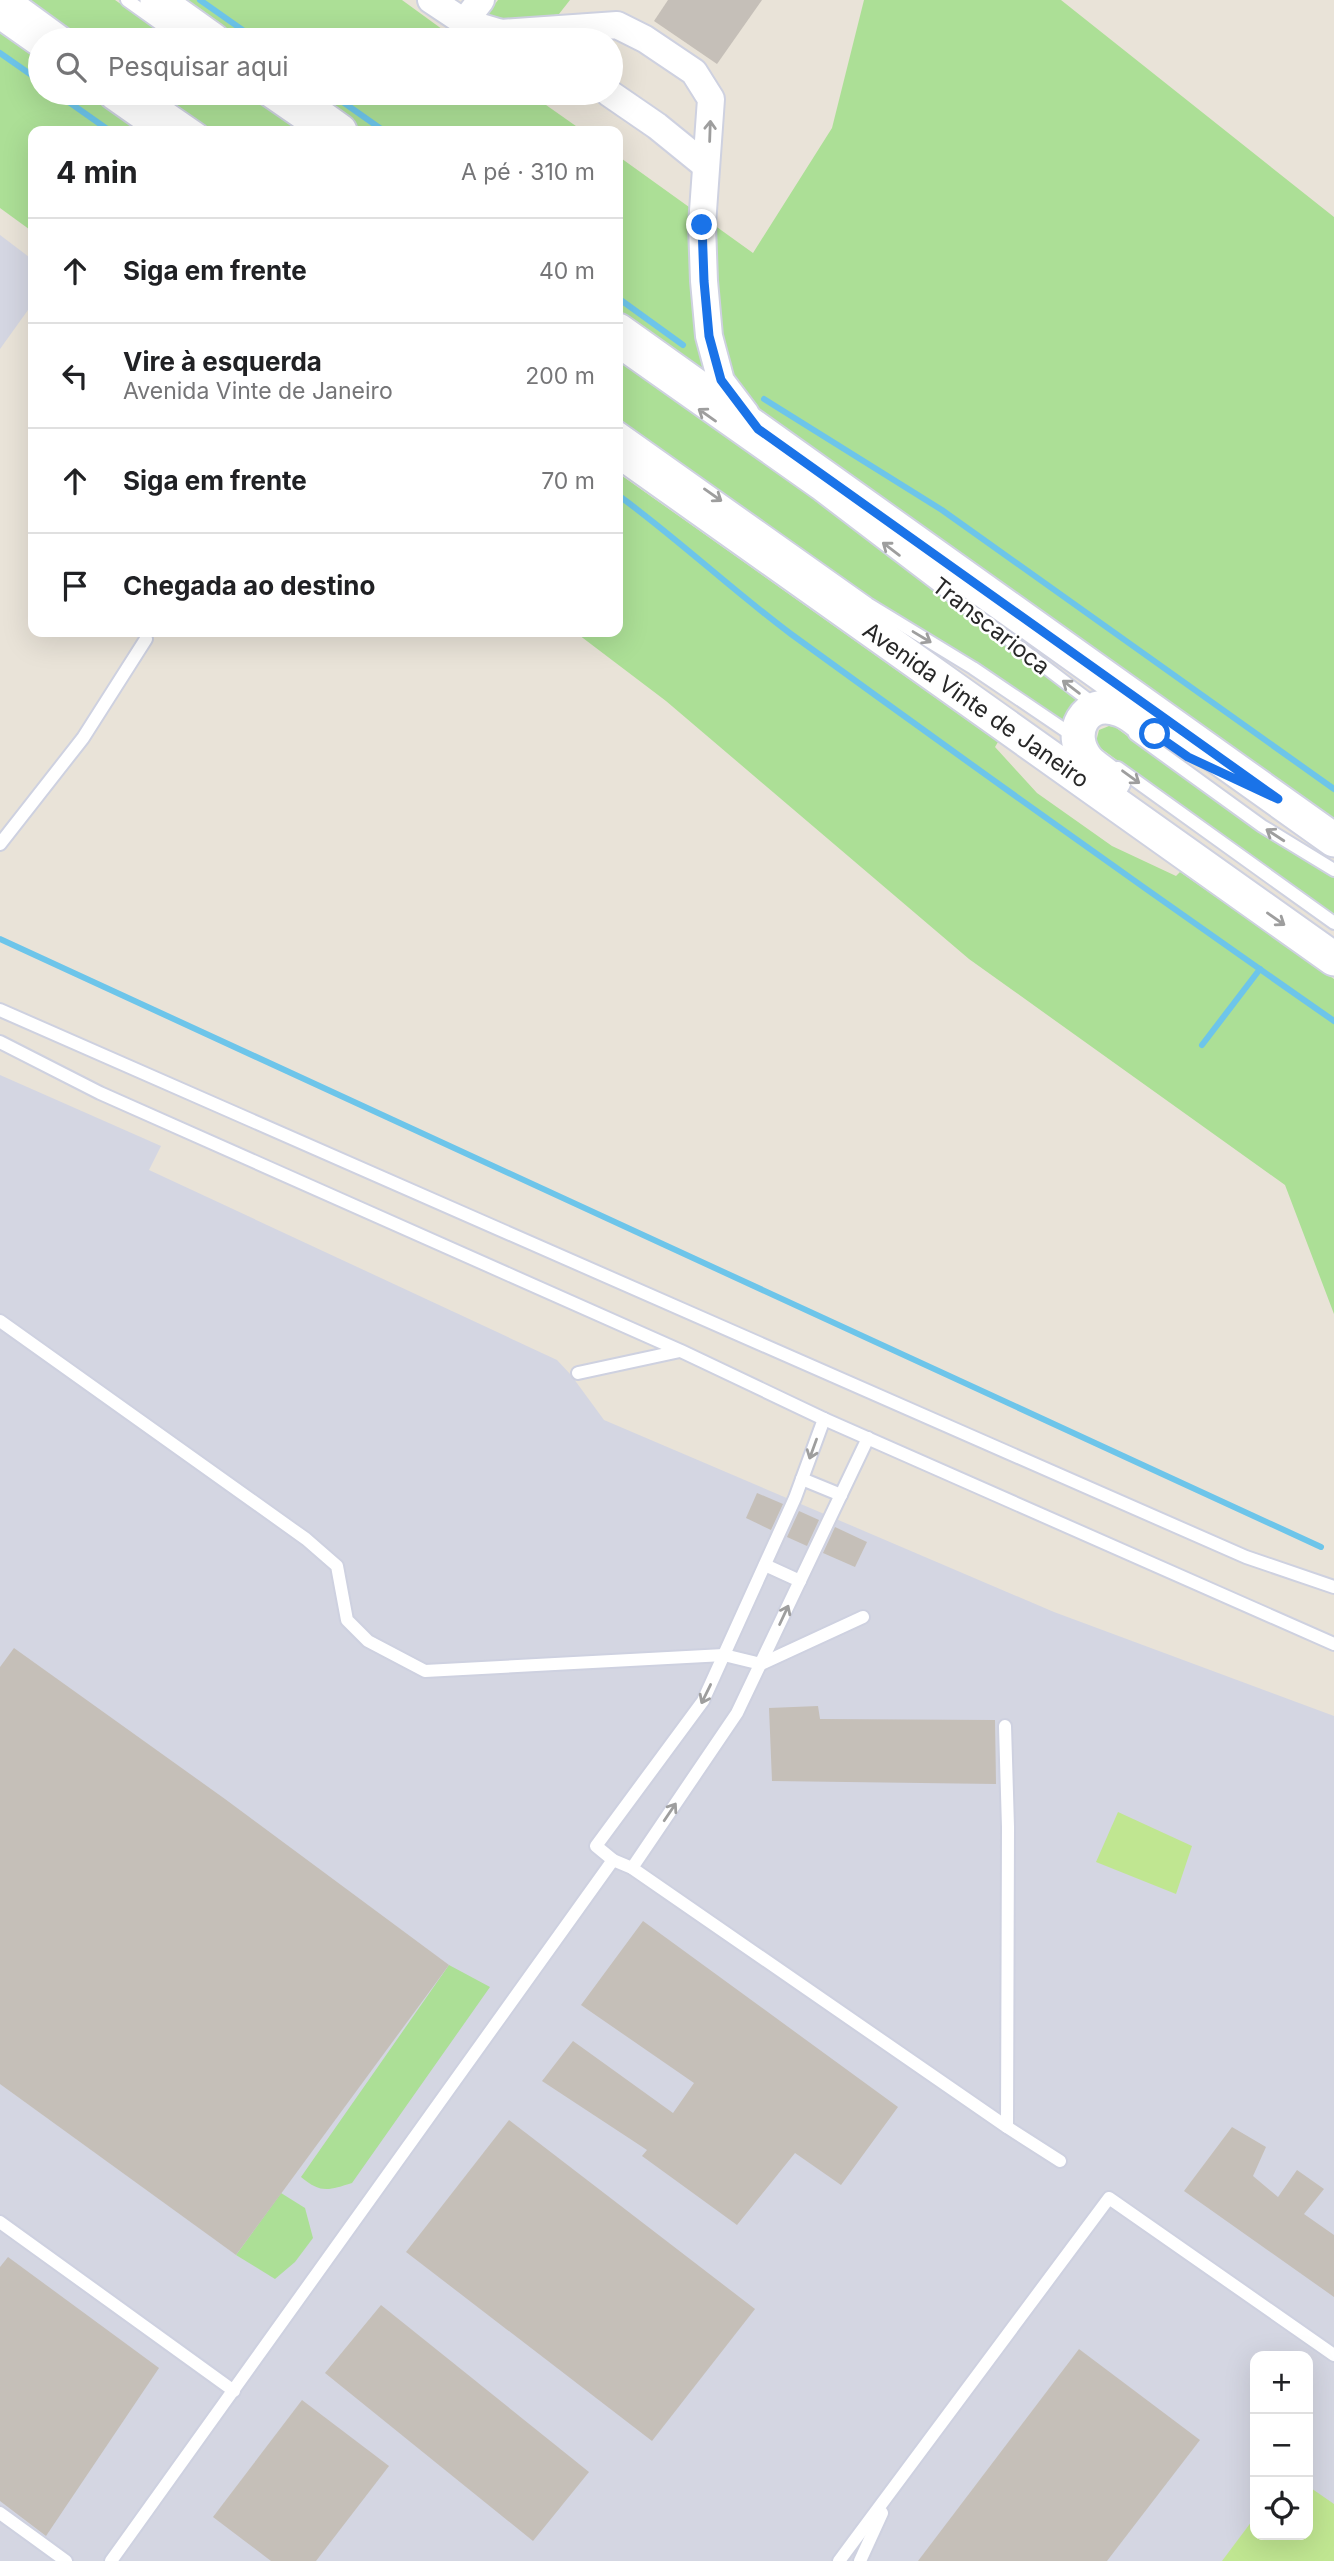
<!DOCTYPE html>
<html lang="pt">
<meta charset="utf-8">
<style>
:root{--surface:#fff;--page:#f2f2f2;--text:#202124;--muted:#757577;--line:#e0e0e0}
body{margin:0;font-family:Inter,sans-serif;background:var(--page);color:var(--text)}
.controls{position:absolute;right:21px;bottom:21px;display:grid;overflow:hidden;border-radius:14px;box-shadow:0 7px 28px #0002}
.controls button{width:63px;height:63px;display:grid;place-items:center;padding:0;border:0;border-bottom:2px solid var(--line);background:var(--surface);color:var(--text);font:35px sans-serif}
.stop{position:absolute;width:21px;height:21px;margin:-16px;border:5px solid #1a73e8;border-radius:50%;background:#fff}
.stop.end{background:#1a73e8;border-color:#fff;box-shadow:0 2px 7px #0008}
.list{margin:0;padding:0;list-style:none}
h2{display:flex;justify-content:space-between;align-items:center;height:91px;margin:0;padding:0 28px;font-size:30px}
h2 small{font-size:23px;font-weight:400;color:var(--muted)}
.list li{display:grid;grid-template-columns:46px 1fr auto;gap:21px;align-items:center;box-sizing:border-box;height:105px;padding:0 28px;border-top:2px solid var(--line)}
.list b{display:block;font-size:26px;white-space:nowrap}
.list p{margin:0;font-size:23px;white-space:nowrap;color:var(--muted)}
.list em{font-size:23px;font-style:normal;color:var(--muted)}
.icon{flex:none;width:38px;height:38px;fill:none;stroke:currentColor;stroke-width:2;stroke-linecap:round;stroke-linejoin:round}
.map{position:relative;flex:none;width:1334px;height:2561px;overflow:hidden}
.search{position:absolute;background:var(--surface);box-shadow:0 7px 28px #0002;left:28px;top:28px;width:595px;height:77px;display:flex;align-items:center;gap:18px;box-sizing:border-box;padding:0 24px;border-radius:38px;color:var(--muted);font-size:26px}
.panel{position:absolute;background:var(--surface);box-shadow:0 7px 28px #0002;left:28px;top:126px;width:595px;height:511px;border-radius:14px}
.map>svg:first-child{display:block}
.airport{fill:#d4d6e2;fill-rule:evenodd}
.green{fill:#acdf96}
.pitch{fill:#c0e691}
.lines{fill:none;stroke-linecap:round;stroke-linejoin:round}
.stream{stroke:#6dc5ea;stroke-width:6}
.building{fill:#c5bfb8}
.service-casing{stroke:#ced1e0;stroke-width:16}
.minor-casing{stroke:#ced1e0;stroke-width:30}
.tertiary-casing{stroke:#ced1e0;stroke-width:37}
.service{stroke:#fff;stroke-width:12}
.minor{stroke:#fff;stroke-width:26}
.tertiary{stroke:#fff;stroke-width:33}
.oneway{stroke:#9e9e9e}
.route{stroke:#1a73e8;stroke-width:9}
.labels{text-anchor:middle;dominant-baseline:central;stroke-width:5;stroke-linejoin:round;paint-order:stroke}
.street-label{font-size:23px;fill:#272727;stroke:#fff}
</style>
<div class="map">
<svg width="1334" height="2561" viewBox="0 0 1334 2561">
<rect width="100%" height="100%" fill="#e9e3d8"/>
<g class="airport">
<polygon points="0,235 33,260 33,303 0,349"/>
<path d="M0 1075 161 1146 149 1170 557 1360 571 1375 604 1420 1054 1612 1334 1716V2561H0ZM1255 2356H1308V2535H1255Z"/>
</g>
<g class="green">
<polygon points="28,0 115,0 172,40 83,40"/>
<polygon points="170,0 402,0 457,40 227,40"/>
<polygon points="498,0 570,0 559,14 490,28 482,21"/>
<polygon points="864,0 1061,0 1334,217 1334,828 618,319 618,156 753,253 832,128"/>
<polygon points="0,32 40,61 40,93 85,93 138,131 33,131 33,232 0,208"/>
<polygon points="157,93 246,93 299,131 211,131"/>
<polygon points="300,93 529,93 583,131 354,131"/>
<polygon points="618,359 814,499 1081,702 1065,724 990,672 879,603 783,538 618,421"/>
<polygon points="618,473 998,742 995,747 1037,793 1112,846 1176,876 1180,872 1334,979 1334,1314 1285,1185 969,959 666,701 575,632 618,632"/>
<polygon points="1109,726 1115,727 1261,834 1334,878 1334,917 1099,747 1096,742 1099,730"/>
<path d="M449 1965 490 1987 352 2183C329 2190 321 2194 301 2177Z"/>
<polygon points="281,2193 305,2208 313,2238 295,2262 275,2279 236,2255"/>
</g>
<g class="pitch">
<polygon points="1118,1812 1192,1846 1176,1894 1096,1862"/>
<polygon points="1308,2486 1334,2504 1334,2561 1222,2561 1255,2517 1255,2535 1308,2535"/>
</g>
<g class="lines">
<g class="stream">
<polyline points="200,0 257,40"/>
<polyline points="0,53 40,81"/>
<polyline points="56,93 110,131"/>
<polyline points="330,93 384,131"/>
<polyline points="618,298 683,345"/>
<polyline points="764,399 942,510 1334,789"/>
<path d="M618 495C678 539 732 590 791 634 971 765 1152 894 1334 1021"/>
<polyline points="0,939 1321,1547"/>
<polyline points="1202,1045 1260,969"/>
</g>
</g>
<g class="building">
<polygon points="668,0 762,0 717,64 654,21"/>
<polygon points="757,1493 783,1504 771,1530 746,1518"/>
<polygon points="799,1511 819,1520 807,1546 787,1537"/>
<polygon points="835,1527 867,1542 855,1567 823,1553"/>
<polygon points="14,1648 225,1799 449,1965 236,2255 0,2084 0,1667"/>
<polygon points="818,1706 820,1719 995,1720 996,1784 772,1781 769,1708"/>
<polygon points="643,1921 898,2107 841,2185 795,2153 737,2225 642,2156 647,2150 542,2081 573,2041 673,2113 694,2083 581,2005"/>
<polygon points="509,2120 755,2309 652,2441 406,2252"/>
<polygon points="1232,2127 1266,2147 1253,2176 1278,2197 1297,2170 1324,2189 1304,2214 1334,2235 1334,2297 1184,2191"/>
<polygon points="8,2257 159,2368 46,2536 0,2501 0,2267"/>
<polygon points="381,2305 589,2472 533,2541 325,2373"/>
<polygon points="1079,2349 1200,2440 1107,2561 918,2561"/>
<polygon points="302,2400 389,2466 316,2561 271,2561 213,2517"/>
</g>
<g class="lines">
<defs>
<g id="service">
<polyline points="18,0 73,40"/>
<polyline points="127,0 183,40"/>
<polyline points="146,93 201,131"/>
<polyline points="257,93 312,131"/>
<polyline points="618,352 816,492 1095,705"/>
<polyline points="618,427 868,604 973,668 1075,737"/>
<polyline points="1135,734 1262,826 1334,870"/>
<polyline points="1118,768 1334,923"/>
<polyline points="0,844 83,738 146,639"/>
<polyline points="0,1010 1246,1557 1334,1587"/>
<polyline points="0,1042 100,1093 681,1351 824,1419 1334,1644"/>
<polyline points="0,1321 306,1539 337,1566 347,1620 368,1641 425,1671 724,1655 761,1664 863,1617"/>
<polyline points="578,1373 680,1351"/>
<polyline points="824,1419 795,1498 703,1701 596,1846 613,1860 632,1868 1007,2127 1060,2161"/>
<polyline points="802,1479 841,1495"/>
<polyline points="765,1565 800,1581"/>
<polyline points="1005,1726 1008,1827 1007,2127"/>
<polyline points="632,1868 737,1713 868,1438"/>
<polyline points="0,2222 234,2391"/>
<polyline points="0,2513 66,2561"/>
<polyline points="111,2561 613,1860"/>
<polyline points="839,2561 1109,2198 1334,2355"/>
<polyline points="860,2561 882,2513"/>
</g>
<g id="minor">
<polyline points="431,0 464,22 501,33 617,25 645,39 694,72 711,99 702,225 704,281 709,336 721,381 746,414"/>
<polyline points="464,22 481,0"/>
<polyline points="609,93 657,126 705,165"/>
</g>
<g id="tertiary">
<polyline points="157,0 213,40"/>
<polyline points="0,11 41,40"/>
<polyline points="115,93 169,131"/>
<polyline points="287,93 340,131"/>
<polyline points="618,330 1334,840"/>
<polyline points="618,450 1334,959"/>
<path d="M1114 781C1105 774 1095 768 1088 761 1065 734 1085 696 1120 710 1130 713 1139 722 1147 728"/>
</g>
</defs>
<use href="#service" class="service-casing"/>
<use href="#minor" class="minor-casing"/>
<use href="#tertiary" class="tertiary-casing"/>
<use href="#service" class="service"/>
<use href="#minor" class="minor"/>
<use href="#tertiary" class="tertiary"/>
</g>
<defs><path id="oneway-shaft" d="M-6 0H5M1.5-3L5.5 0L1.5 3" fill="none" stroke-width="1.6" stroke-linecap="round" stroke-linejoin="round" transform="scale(1.75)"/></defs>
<g class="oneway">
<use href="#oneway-shaft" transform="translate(710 131) rotate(-88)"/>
<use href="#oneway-shaft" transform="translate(707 415) rotate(-145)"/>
<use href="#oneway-shaft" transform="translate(713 495) rotate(35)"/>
<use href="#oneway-shaft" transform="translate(891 549) rotate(-143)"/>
<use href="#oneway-shaft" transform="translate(922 637) rotate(31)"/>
<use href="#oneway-shaft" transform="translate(1071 687) rotate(-143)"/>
<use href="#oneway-shaft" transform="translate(1131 777) rotate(36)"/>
<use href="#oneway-shaft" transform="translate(1275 835) rotate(-147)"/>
<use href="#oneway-shaft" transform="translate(1276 919) rotate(35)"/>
<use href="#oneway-shaft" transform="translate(813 1449) rotate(110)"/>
<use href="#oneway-shaft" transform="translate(784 1615) rotate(-65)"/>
<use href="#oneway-shaft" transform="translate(706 1694) rotate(116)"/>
<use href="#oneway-shaft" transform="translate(670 1812) rotate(-56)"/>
</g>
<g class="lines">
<polyline class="route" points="702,225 704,281 709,336 721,380 758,429 1278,799 1188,757 1155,734"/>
</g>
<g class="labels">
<g class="street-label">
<text transform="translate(991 626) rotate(38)">Transcarioca</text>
<text transform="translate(976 705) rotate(35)">Avenida Vinte de Janeiro</text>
</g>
</g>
</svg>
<div class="controls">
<button>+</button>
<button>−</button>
<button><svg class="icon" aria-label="locate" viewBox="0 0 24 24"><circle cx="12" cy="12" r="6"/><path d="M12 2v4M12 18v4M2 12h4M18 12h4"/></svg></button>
</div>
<div class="stop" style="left:1155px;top:734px"></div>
<div class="stop end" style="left:702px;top:225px"></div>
<div class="search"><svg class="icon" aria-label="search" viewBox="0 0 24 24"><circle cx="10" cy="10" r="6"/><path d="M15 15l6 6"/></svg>Pesquisar aqui</div>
<section class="panel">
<h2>4 min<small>A pé · 310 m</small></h2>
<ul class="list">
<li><svg class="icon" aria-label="ahead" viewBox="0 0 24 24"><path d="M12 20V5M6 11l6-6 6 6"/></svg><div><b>Siga em frente</b></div><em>40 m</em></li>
<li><svg class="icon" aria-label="left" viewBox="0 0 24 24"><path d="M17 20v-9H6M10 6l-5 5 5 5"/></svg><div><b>Vire à esquerda</b><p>Avenida Vinte de Janeiro</p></div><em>200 m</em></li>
<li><svg class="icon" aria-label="ahead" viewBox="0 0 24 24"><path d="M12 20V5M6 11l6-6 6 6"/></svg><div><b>Siga em frente</b></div><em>70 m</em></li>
<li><svg class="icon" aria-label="arrive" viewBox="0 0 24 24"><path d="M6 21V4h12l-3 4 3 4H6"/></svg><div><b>Chegada ao destino</b></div></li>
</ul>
</section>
</div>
